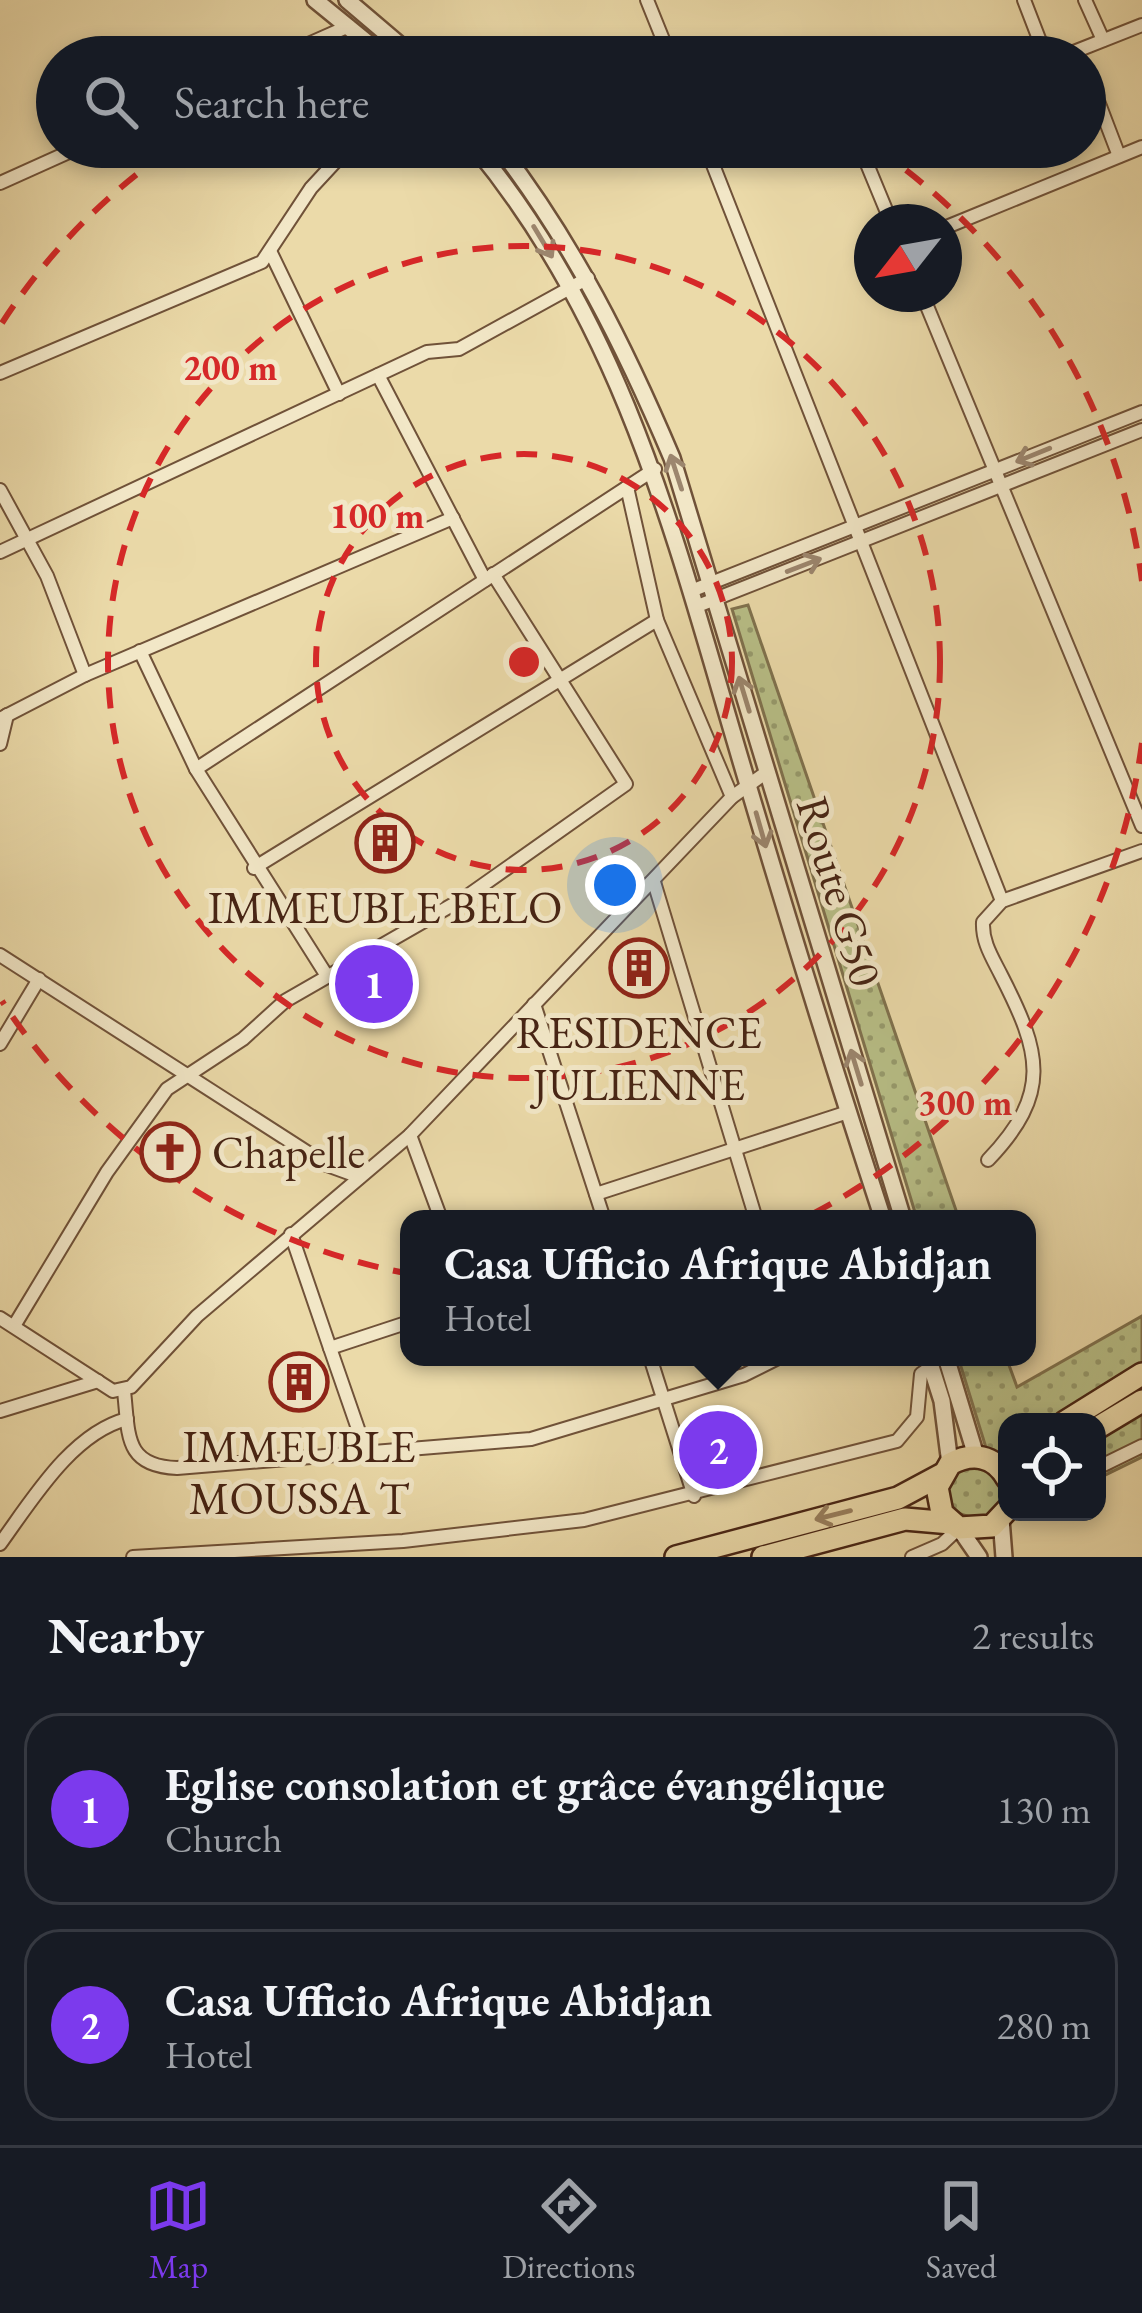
<!DOCTYPE html>
<meta charset="utf-8">
<style>
:root{--surface:#171b24;--page:#20242c;--text:#f1f3f6;--muted:#9ea1a6;--line:#363941;--accent:#7c3aed}
body{margin:0;font-family:"EB Garamond",serif;background:var(--page);color:var(--text)}
.controls{position:absolute;right:36px;bottom:36px;display:grid;overflow:hidden;border-radius:24px;box-shadow:0 6px 18px #0003}
.controls button{width:108px;height:108px;display:grid;place-items:center;padding:0;border:0;border-bottom:3px solid var(--line);background:var(--surface);color:var(--text);font:60px sans-serif}
.compass{position:absolute;left:854px;top:204px;width:108px;height:108px;border-radius:50%;background:var(--surface);box-shadow:0 6px 18px #0003;rotate:239deg}
.you{position:absolute;left:615px;top:885px;width:42px;height:42px;margin:-30px;border:9px solid #fff;border-radius:50%;background:#1a73e8;box-shadow:0 0 0 18px #1a73e833}
.badge{display:grid;place-items:center;width:78px;height:78px;border-radius:50%;background:var(--accent);color:#fff;font-size:39px;font-weight:700}
.pin{position:absolute;translate:-50% -50%;border:6px solid #fff;box-shadow:0 3px 12px #0006}
.popup{position:absolute;left:400px;top:1210px;width:636px;height:156px;box-sizing:border-box;display:grid;place-content:center;border-radius:24px;background:var(--surface);filter:drop-shadow(0 3px 9px #0005);font-size:39px;white-space:nowrap;color:var(--muted)}
.popup b{font-size:45px;color:var(--text)}
.popup::after{content:'';position:absolute;left:50%;top:100%;margin-left:-24px;border:24px solid transparent;border-top-color:var(--surface)}
.list{margin:0;padding:0;list-style:none}
h2{display:flex;justify-content:space-between;align-items:center;height:156px;margin:0;padding:0 48px;font-size:51px}
h2 small{font-size:39px;font-weight:400;color:var(--muted)}
.list li{display:grid;grid-template-columns:78px 1fr auto;gap:36px;align-items:center;box-sizing:border-box;height:192px;margin:0 24px 24px;padding:0 24px;border:3px solid var(--line);border-radius:36px}
.list b{display:block;font-size:45px;white-space:nowrap}
.list p{margin:0;font-size:39px;white-space:nowrap;color:var(--muted)}
.list em{font-size:39px;font-style:normal;color:var(--muted)}
.icon{flex:none;width:66px;height:66px;fill:none;stroke:currentColor;stroke-width:2;stroke-linecap:round;stroke-linejoin:round}
.map{position:relative;flex:none;width:1142px;height:1557px;overflow:hidden}
.search{position:absolute;background:var(--surface);box-shadow:0 6px 18px #0003;left:36px;right:36px;top:36px;height:132px;display:flex;align-items:center;gap:30px;box-sizing:border-box;padding:0 42px;border-radius:66px;color:var(--muted);font-size:45px}
.sheet{height:588px;background:var(--surface)}
nav{display:flex;justify-content:space-around;align-items:center;box-sizing:border-box;height:168px;border-top:3px solid var(--line);background:var(--surface);font-size:33px;color:var(--muted)}
nav a{display:grid;justify-items:center;gap:6px}
nav .on{color:var(--accent)}
.map>svg:first-child{display:block}
.grass{fill:url(#grass-dots);stroke:#80724e;stroke-width:3}
.lines{fill:none;stroke-linecap:round;stroke-linejoin:round}
.minor-casing{stroke:#705239;stroke-width:16}
.tertiary-casing{stroke:#705239;stroke-width:20}
.trunk-casing{stroke:#472414;stroke-width:26}
.minor{stroke:#f2e7c7;stroke-width:12}
.tertiary{stroke:#f2e7c7;stroke-width:15}
.trunk{stroke:#ebdaa9;stroke-width:21}
.oneway{stroke:#9c866e}
.oneway2{stroke:#997f5e}
.ring{fill:none;stroke:#d62828;stroke-width:6;stroke-dasharray:21 15}
.labels{text-anchor:middle;dominant-baseline:central;stroke-width:10;stroke-linejoin:round;paint-order:stroke}
.street-label{font-size:45px;fill:#472414;stroke:#f2e7c7}
.poi-label{font-size:45px;fill:#472414;stroke:#f2e7c7}
.centre{fill:#d62828;stroke:#f2e7c7;stroke-width:6}
.ring-label{font-size:36px;text-anchor:middle;font-weight:bold;fill:#d62828;stroke:#f2e7c7;stroke-width:10;stroke-linejoin:round;paint-order:stroke}
</style>
<div class="map">
<svg width="1142" height="1557" viewBox="0 0 1142 1557">
<defs>
<pattern id="grass-dots" width="8" height="8" patternUnits="userSpaceOnUse" patternTransform="scale(3)"><rect width="8" height="8" fill="#b8bf87"/><path d="M2 2h.1M6 6h.1" fill="none" stroke="#979b6d" stroke-width="1.8" stroke-linecap="round"/></pattern>
</defs>
<rect width="100%" height="100%" fill="#ebdaa9"/>
<filter id="stains"><feTurbulence type="fractalNoise" baseFrequency=".00167" numOctaves="4"/><feColorMatrix values="0 0 0 0 .2 0 0 0 0 .09 0 0 0 0 .02 0 0 0 .5 -.17"/></filter>
<radialGradient id="worn" r=".72"><stop offset=".6" stop-color="#630" stop-opacity="0"/><stop offset="1" stop-color="#630" stop-opacity=".3"/></radialGradient>
<g class="grass">
<polygon points="748,605 959,1219 917,1219 732,609"/>
<polygon points="1142,1316 1142,1457 1097,1479 1097,1422 1007,1422 1007,1512 1028,1512 1008,1521 997,1511 980,1520 954,1512 946,1484 957,1467 991,1464 958,1357 1006,1357 1017,1387"/>
</g>
<g class="lines">
<defs>
<g id="minor">
<polyline points="647,0 670,57"/>
<polyline points="1024,0 1046,57"/>
<polyline points="1085,0 1103,40"/>
<polyline points="279,57 349,26"/>
<polyline points="1061,57 1142,25"/>
<polyline points="1085,67 1119,156"/>
<polyline points="706,147 1002,901"/>
<polyline points="860,147 891,222"/>
<polyline points="713,163 760,147"/>
<polyline points="0,183 80,147"/>
<polyline points="944,228 1142,147"/>
<polyline points="271,253 339,394"/>
<polyline points="922,294 1142,826"/>
<polyline points="0,373 262,262 311,188 349,147"/>
<polyline points="378,375 485,580"/>
<polyline points="627,487 657,620 732,797"/>
<polyline points="0,490 47,576 85,675"/>
<polyline points="0,552 427,352 459,349 588,278"/>
<polyline points="691,591 1142,412"/>
<polyline points="695,607 1142,430"/>
<polyline points="140,651 196,769 327,976"/>
<polyline points="0,719 85,675 453,518"/>
<polyline points="0,744 7,715"/>
<polyline points="196,769 655,469"/>
<polyline points="254,868 657,620"/>
<polyline points="654,882 756,1219"/>
<polyline points="0,955 327,1165 360,1177"/>
<polyline points="534,1004 604,1219"/>
<polyline points="0,1044 39,979"/>
<polyline points="410,1135 441,1219"/>
<path d="M988 1160C1052 1093 1041 1053 1001 975 992 957 982 942 983 922L1002 901 1142 851"/>
<polyline points="596,1194 848,1112"/>
<polyline points="291,1234 330,1348"/>
<polyline points="0,1318 113,1391 131,1387 197,1316 410,1135 732,797 767,772"/>
<polyline points="14,1326 107,1172 167,1089 243,1039 285,1001 466,897 626,784 493,574"/>
<polyline points="650,1357 694,1496"/>
<path d="M124 1391C129 1435 124 1466 177 1468L531 1439 744 1375 780 1357"/>
<polyline points="0,1411 98,1381"/>
<polyline points="365,1449 330,1348 409,1322"/>
<polyline points="1097,1468 1142,1446"/>
<path d="M0 1544C32 1500 72 1433 127 1419"/>
<polyline points="133,1557 403,1541 584,1520 897,1441 917,1417 921,1374 931,1367"/>
<polyline points="912,1557 942,1544 959,1528"/>
</g>
<g id="tertiary">
<polyline points="315,0 385,57"/>
<polyline points="347,0 414,57"/>
<path d="M475 147C621 324 672 527 735 741 782 901 831 1060 883 1219"/>
<path d="M499 147C573 243 625 347 672 458L903 1219"/>
<polyline points="928,1357 942,1401 950,1464"/>
<polyline points="946,1357 976,1456"/>
<polyline points="1001,1519 1004,1557"/>
<polyline points="959,1528 979,1557"/>
</g>
<g id="trunk">
<polyline points="1065,1422 1142,1374"/>
<polyline points="1097,1428 1142,1401"/>
<path d="M1007 1478C994 1455 972 1452 950 1464L937 1487 942 1513 959 1528 992 1526 1007 1510"/>
<polyline points="676,1557 898,1498 941,1475"/>
<polyline points="763,1557 905,1519 951,1523"/>
</g>
</defs>
<use href="#minor" class="minor-casing"/>
<use href="#tertiary" class="tertiary-casing"/>
<use href="#trunk" class="trunk-casing"/>
<use href="#minor" class="minor"/>
<use href="#tertiary" class="tertiary"/>
<use href="#trunk" class="trunk"/>
</g>
<defs><path id="oneway-shaft" d="M-6 0H5M1.5-3L5.5 0L1.5 3" fill="none" stroke-width="1.6" stroke-linecap="round" stroke-linejoin="round" transform="scale(3)"/></defs>
<g class="oneway">
<use href="#oneway-shaft" transform="translate(543 242) rotate(59)"/>
<use href="#oneway-shaft" transform="translate(1033 455) rotate(158)"/>
<use href="#oneway-shaft" transform="translate(676 472) rotate(-108)"/>
<use href="#oneway-shaft" transform="translate(804 565) rotate(-21)"/>
<use href="#oneway-shaft" transform="translate(744 694) rotate(-107)"/>
<use href="#oneway-shaft" transform="translate(761 830) rotate(74)"/>
<use href="#oneway-shaft" transform="translate(856 1067) rotate(-107)"/>
</g>
<use class="oneway2" href="#oneway-shaft" transform="translate(833 1515) rotate(166)"/>
<g class="ring">
<circle cx="524" cy="662" r="208"/>
<circle cx="524" cy="662" r="416"/>
<path d="M1142 743A623 623 0 0 1 2 1001M2 323A623 623 0 0 1 171 149M379 56A623 623 0 0 1 669 56M877 149A623 623 0 0 1 1142 581"/>
</g>
<defs>
<symbol id="building-ring" viewBox="-11 -11 22 22"><circle r="9.5" fill="#f2e7c7" stroke="#8f2418" stroke-width="1.5"/><path d="M-4-6H4V6H1V3H-1V6H-4ZM-2.5-4.3h1.7v1.8h-1.7ZM.8-4.3h1.7v1.8H.8ZM-2.5-1h1.7V.8h-1.7ZM.8-1h1.7V.8H.8Z" fill="#8f2418"/></symbol>
<symbol id="church-ring" viewBox="-11 -11 22 22"><circle r="9.5" fill="#f2e7c7" stroke="#8f2418" stroke-width="1.5"/><path d="M-1.2-6h2.4v3.5h3.3v2.4h-3.3V6h-2.4V-.1h-3.3v-2.4h3.3Z" fill="#8f2418"/></symbol>
</defs>
<g fill-rule="evenodd">
<use href="#building-ring" x="352" y="810" width="66" height="66"/>
<use href="#building-ring" x="606" y="935" width="66" height="66"/>
<use href="#church-ring" x="137" y="1119" width="66" height="66"/>
<use href="#building-ring" x="266" y="1349" width="66" height="66"/>
</g>
<g class="labels">
<g class="street-label">
<text transform="translate(840 891) rotate(73)">Route G50</text>
</g>
<g class="poi-label">
<text x="385" y="907">IMMEUBLE BELO</text>
<text x="639" y="1032">RESIDENCE<tspan x="639" dy="52">JULIENNE</tspan></text>
<text x="212" y="1152" text-anchor="start">Chapelle</text>
<text x="299" y="1446">IMMEUBLE<tspan x="299" dy="52">MOUSSA T</tspan></text>
</g>
</g>
<circle cx="524" cy="662" r="18" class="centre"/>
<g class="ring-label">
<text x="230" y="380">200 m</text>
<text x="377" y="528">100 m</text>
<text x="965" y="1115">300 m</text>
</g>
<rect width="100%" height="100%" filter="url(#stains)"/>
<rect width="100%" height="100%" fill="url(#worn)"/>
</svg>
<div class="controls">
<button><svg class="icon" aria-label="locate" viewBox="0 0 24 24"><circle cx="12" cy="12" r="6"/><path d="M12 2v4M12 18v4M2 12h4M18 12h4"/></svg></button>
</div>
<svg class="compass" viewBox="-18 -18 36 36"><path d="M0-13l5 13h-10z" fill="#e53935"/><path d="M0 13l5-13h-10z" fill="#9ea1a6"/></svg>
<div class="you"></div>
<div class="pin badge" style="left:374px;top:984px">1</div>
<div class="pin badge" style="left:718px;top:1450px">2</div>
<div class="popup"><b>Casa Ufficio Afrique Abidjan</b>Hotel</div>
<div class="search"><svg class="icon" aria-label="search" viewBox="0 0 24 24"><circle cx="10" cy="10" r="6"/><path d="M15 15l6 6"/></svg>Search here</div>
</div>
<section class="sheet">
<h2>Nearby<small>2 results</small></h2>
<ul class="list">
<li><span class="badge">1</span><div><b>Eglise consolation et grâce évangélique</b><p>Church</p></div><em>130 m</em></li>
<li><span class="badge">2</span><div><b>Casa Ufficio Afrique Abidjan</b><p>Hotel</p></div><em>280 m</em></li>
</ul>
</section>
<nav>
<a class="on"><svg class="icon" aria-label="map" viewBox="0 0 24 24"><path d="M3 6l6-2 6 2 6-2v14l-6 2-6-2-6 2zM9 4v14M15 6v14"/></svg>Map</a>
<a><svg class="icon" aria-label="directions" viewBox="0 0 24 24"><path d="M12 3l9 9-9 9-9-9zM9 14v-3h6M13 9l2 2-2 2"/></svg>Directions</a>
<a><svg class="icon" aria-label="saved" viewBox="0 0 24 24"><path d="M7 4h10v16l-5-4-5 4z"/></svg>Saved</a>
</nav>
